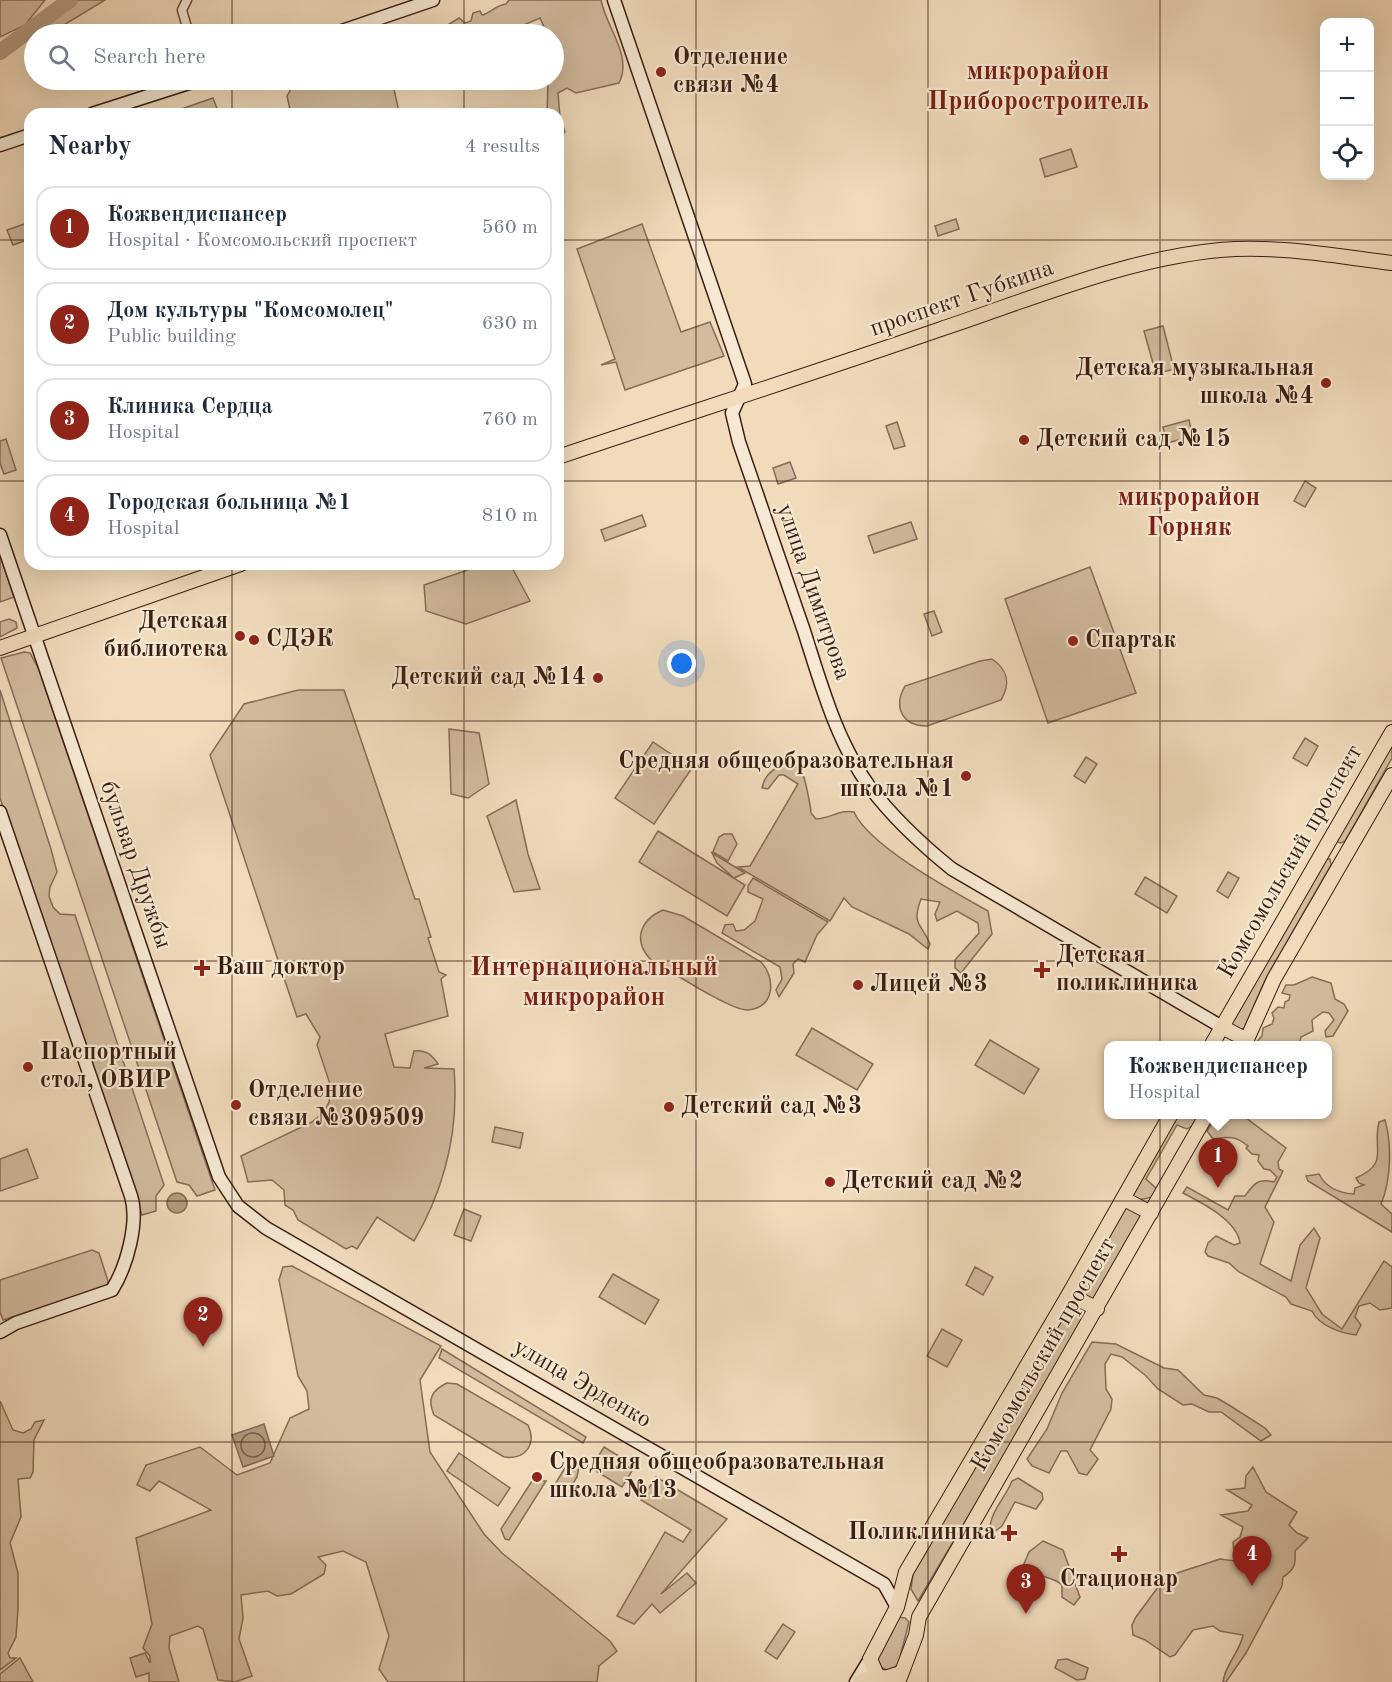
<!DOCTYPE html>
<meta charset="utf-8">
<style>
:root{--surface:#fff;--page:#f6f6f7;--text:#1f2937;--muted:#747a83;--line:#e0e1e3;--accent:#8f2418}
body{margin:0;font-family:"Old Standard TT",serif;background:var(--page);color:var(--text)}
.controls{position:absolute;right:18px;top:18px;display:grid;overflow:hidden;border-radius:12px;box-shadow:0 6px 24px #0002}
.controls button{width:54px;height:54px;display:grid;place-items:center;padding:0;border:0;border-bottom:2px solid var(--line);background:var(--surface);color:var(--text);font:30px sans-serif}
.you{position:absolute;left:682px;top:664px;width:21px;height:21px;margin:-15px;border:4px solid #fff;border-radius:50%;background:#1a73e8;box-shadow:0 0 0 9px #1a73e833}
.badge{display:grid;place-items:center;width:39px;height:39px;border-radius:50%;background:var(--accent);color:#fff;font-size:20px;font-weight:700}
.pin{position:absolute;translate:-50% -50px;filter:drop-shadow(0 2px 3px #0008)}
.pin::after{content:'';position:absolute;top:32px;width:21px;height:18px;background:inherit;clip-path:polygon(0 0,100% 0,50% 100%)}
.popup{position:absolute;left:1104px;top:1041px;width:228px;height:78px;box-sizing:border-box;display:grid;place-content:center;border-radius:12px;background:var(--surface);filter:drop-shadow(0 2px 4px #0005);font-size:20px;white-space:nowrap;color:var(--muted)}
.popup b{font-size:22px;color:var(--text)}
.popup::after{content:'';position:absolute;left:50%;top:100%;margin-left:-12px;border:12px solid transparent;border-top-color:var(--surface)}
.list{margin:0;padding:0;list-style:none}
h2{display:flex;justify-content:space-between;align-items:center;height:78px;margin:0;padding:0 24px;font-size:26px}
h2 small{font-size:20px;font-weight:400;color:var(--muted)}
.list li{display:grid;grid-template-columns:39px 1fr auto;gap:18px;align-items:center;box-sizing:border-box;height:84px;margin:0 12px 12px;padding:0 12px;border:2px solid var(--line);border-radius:18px}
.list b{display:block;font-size:22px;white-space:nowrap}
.list p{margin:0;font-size:20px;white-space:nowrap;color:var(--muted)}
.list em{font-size:20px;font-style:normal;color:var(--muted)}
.icon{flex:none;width:33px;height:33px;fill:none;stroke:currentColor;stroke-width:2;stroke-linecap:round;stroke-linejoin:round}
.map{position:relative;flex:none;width:1392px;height:1682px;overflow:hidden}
.search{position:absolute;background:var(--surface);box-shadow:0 6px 24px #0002;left:24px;top:24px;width:540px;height:66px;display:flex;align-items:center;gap:15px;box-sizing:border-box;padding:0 21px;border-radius:33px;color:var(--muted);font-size:22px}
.panel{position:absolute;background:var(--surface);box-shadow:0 6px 24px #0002;left:24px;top:108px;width:540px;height:462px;border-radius:18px}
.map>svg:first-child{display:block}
.green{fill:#d2bb9e;stroke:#866c58;stroke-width:1.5}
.water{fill:#b39b82;stroke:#836955;stroke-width:1.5}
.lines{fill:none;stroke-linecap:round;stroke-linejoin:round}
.shore{stroke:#775c4a;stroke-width:1.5}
.river{stroke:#b39b82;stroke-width:16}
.street-casing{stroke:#684d3c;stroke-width:11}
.secondary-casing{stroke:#3b1e12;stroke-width:15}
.primary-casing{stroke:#3b1e12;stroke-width:16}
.street{stroke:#f6e8d3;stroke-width:8}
.secondary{stroke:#f6e8d3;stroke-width:12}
.primary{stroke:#f1dbbb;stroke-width:14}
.grid{fill:none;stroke:#3b1e12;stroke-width:1.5;stroke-opacity:0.55}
.poi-dot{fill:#8f2418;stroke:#f6e8d3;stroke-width:2}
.labels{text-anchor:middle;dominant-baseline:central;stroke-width:4.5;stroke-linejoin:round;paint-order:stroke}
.poi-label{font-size:24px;font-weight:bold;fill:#3b1e12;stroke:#f6e8d3;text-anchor:start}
.street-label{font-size:24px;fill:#3b1e12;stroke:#f6e8d3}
.neighbourhood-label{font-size:26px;font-weight:bold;fill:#7a1f14;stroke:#f6e8d3}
</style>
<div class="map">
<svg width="1392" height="1682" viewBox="0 0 1392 1682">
<rect width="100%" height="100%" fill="#f1dbbb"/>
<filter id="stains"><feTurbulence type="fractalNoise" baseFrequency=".00333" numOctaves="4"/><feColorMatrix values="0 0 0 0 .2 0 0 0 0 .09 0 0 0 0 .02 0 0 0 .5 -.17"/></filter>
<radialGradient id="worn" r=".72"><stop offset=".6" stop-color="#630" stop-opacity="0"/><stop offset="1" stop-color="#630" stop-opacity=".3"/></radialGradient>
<g class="green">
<polygon points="0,0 45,0 25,25 0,37"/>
<polygon points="76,0 105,0 49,34 38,34"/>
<path d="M509 0H601C606 27 633 56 619 83L576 93 567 88 558 93 560 117 565 132 558 142V114H547L548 82 554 80V34H547L540 18 512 30 493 34H440L443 28 459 18 465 23 471 21 473 13 480 11 482 15C490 14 494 6 506 4Z"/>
<polygon points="296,80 392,80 399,112 291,114 287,96"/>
<polygon points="213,98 218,111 210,114 167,114"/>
<polygon points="1071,149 1077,167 1045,177 1040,159"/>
<polygon points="956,219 959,229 938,236 935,226"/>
<polygon points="30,222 30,239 13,245 7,230"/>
<polygon points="642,224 681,332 710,322 724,356 625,390 616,362 601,365 615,359 577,249"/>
<polygon points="1163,326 1174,369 1156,374 1144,331"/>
<polygon points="1189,420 1193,436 1167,443 1163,427"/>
<polygon points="897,422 905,446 894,449 886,426"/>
<polygon points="6,439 16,470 4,474 0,463 0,441"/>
<polygon points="790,462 796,478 778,484 773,468"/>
<polygon points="1305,481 1316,488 1305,507 1294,501"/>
<polygon points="642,515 646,526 605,541 601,530"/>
<polygon points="911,522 917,539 874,553 868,536"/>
<polygon points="0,555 14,597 0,602"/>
<polygon points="485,564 510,564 530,601 466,624 426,611 424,585"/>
<polygon points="1090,567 1136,693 1048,723 1005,599"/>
<polygon points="934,611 942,632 932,636 924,614"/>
<polygon points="9,619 16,622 17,628 0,637 0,622"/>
<polygon points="24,652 30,653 39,670 215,1190 197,1196 189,1185 177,1182 1,658"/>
<path d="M992 659C1008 670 1011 683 1001 700L927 726C902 726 893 707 905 686L980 661Z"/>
<polygon points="0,690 51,849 57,872 50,887 49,896 53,907 60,914 75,915 164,1185 156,1196 156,1211 142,1215 0,798"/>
<path d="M298 690H344L415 899H419L431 937 428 938 439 972 446 975 441 979 448 1016 385 1034 394 1067 410 1068 414 1051C426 1049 432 1055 438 1064L424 1068 454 1069C459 1130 445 1188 414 1241L377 1217 357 1249 352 1246 346 1249 298 1220 293 1210 285 1205 284 1190 272 1180 248 1182 241 1156 312 1122 324 1112 329 1102 331 1087 317 1045 320 1037 306 1014 297 1017 210 755 244 704Z"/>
<polygon points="449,729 479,733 489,784 468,798 451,794"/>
<polygon points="1305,738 1318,746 1307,766 1293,758"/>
<polygon points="653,742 692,768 654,824 615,798"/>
<polygon points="1392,744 1392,758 1345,841 1341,843 1337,842 1337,837"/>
<polygon points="1086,757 1097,764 1085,783 1074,776"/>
<path d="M788 762C794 766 800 768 803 775 805 778 811 808 811 813L816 819C832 818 839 809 854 812 869 846 954 892 988 911L992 934 961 973 955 968V960L979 933 978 923 957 911 937 921 935 914 940 902 921 899C911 926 922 923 930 944L928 949 909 934 852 907 844 898 830 921 738 867 750 866 798 784 784 775H779L768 789 762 788C765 773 775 768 788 762Z"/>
<polygon points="516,800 528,854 540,889 514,892 487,816"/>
<polygon points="658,831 745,885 727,916 639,862"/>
<polygon points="724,834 732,834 737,844 728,861 713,852 719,837"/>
<polygon points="712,853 745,873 734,878 717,863"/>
<polygon points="1326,859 1330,859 1331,865 1266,978 1244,1028 1239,1030 1231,1025 1233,1018"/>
<polygon points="1228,872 1239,878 1228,898 1217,891"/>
<polygon points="1145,877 1177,896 1167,913 1135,894"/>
<polygon points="753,878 828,922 817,935 805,962 798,959 793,964 794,973 779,997 776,990 782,979 780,967 722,933 725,925 733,924 736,931 744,930 755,921 763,899 748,892 748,886"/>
<path d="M663 910 683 916 761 962C776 978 775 1008 748 1010 731 1011 669 970 650 959 633 940 640 920 663 910Z"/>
<polygon points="1312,977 1331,983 1335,999 1344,1004 1348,1011 1333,1036 1326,1037 1325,1031 1334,1020 1329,1013 1323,1012 1312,1020 1313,1031 1301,1037 1299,1045 1254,1045 1262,1036 1263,1028 1272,1024 1274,1018 1272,1013 1278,1007 1284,1008 1285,1002 1289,1000 1290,995 1282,993 1286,985 1294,985"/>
<polygon points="646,992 646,1003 620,1004 619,993"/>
<polygon points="812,1028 873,1064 857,1090 796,1055"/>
<polygon points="990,1040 1039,1069 1024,1094 975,1065"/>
<polygon points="1178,1115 1199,1115 1193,1125 1187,1129 1177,1125 1146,1179 1157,1189 1153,1197 1138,1200 1132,1197 1134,1191"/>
<path d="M1217 1115H1242L1286 1148 1278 1162 1279 1169 1283 1171 1265 1207 1274 1222 1260 1264 1291 1281 1300 1245 1314 1228 1320 1238 1306 1288 1322 1314 1342 1329 1384 1261 1392 1267V1308L1380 1310 1370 1303 1359 1306 1355 1317 1361 1325 1356 1335C1341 1333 1319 1326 1312 1311L1291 1304 1286 1297 1239 1272 1229 1263 1208 1256 1205 1252 1208 1243 1216 1236 1234 1245 1240 1243C1237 1220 1202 1203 1183 1193L1187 1187 1228 1210 1235 1196H1245C1254 1184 1257 1178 1274 1182L1277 1177 1270 1170 1264 1169 1258 1161 1259 1155 1252 1154 1246 1148 1248 1146C1234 1135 1229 1137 1213 1139L1207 1131Z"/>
<path d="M1385 1120C1392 1144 1391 1181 1381 1204L1392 1214V1232L1308 1181 1306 1176 1319 1174C1326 1188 1339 1193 1354 1194L1355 1188 1364 1185 1359 1183 1356 1178C1390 1163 1372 1149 1379 1122Z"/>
<polygon points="495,1127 523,1133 520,1148 492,1142"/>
<polygon points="27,1149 38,1178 0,1191 0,1159"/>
<polygon points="1129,1206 1141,1215 1141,1219 1094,1299 1089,1300 1078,1291 1124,1208"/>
<polygon points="464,1209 481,1216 471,1241 454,1235"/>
<polygon points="92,1250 99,1253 108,1281 107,1286 3,1320 0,1312 0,1280"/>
<polygon points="292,1266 441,1346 420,1380 430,1452 484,1534 502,1553 610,1641 617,1651 599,1666 597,1682 388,1682 379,1669 389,1636 366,1562 343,1551 318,1557 326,1565 324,1574 291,1594 277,1596 268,1591 241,1595 243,1618 239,1639 252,1676 235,1682 218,1680 203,1629 198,1626 170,1636 169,1648 179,1682 149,1682 149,1673 136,1677 130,1658 145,1653 150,1663 150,1656 143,1648 152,1624 136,1538 211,1510 159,1481 150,1491 137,1485 146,1465 200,1447 237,1475 270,1463 290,1418 309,1409 307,1391 298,1376 279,1280 283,1267"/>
<polygon points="975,1267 993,1277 983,1295 966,1285"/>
<polygon points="613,1274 659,1300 645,1324 599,1297"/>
<polygon points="1075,1305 1086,1310 1088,1314 918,1601 911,1589 914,1567 1065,1308"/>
<polygon points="942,1329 962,1340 947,1367 927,1356"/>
<polygon points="1092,1342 1116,1344 1164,1368 1178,1370 1204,1395 1217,1398 1229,1405 1265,1428 1271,1435 1261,1441 1221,1412 1209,1412 1192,1404 1183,1405 1158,1389 1145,1375 1122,1357 1111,1354 1105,1364 1106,1389 1112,1399 1111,1409 1090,1450 1098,1459 1087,1475 1079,1473 1067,1451 1061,1451 1049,1473 1032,1466 1027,1459 1047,1429 1062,1393"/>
<polygon points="442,1349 586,1437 583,1443 439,1358"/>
<path d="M447 1383 457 1384 528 1425C537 1445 525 1460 504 1457L434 1415C427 1399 432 1390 447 1383Z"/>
<polygon points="0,1401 13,1430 23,1433 31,1429 35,1422 44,1420 34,1440 33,1472 30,1478 18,1479 21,1517 10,1543 18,1573 18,1609 16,1637 8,1653 10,1658 16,1658 0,1670"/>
<polygon points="604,1447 635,1466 622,1487 591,1468"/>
<polygon points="459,1453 510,1488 498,1506 447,1471"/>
<polygon points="569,1461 579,1467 577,1477 567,1493 554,1486"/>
<path d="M1253 1467 1266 1492 1297 1512 1289 1525 1297 1533 1308 1538 1295 1551C1296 1565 1294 1570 1283 1577L1282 1586 1246 1653 1226 1682H1223C1225 1664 1240 1652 1243 1635L1220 1631 1213 1626 1193 1630 1175 1655 1170 1657 1145 1640 1133 1635 1132 1625 1136 1617 1158 1587 1171 1575 1220 1559 1235 1561 1233 1542 1240 1537 1243 1527 1221 1515 1248 1511 1252 1505 1227 1490 1245 1488 1246 1476Z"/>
<polygon points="656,1477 727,1519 661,1594 687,1573 696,1583 660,1613 652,1604 634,1624 617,1616 665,1532 683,1542 691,1530 641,1500"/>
<path d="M1018 1478 1042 1493 1043 1499 1036 1509 1015 1502 1002 1526 993 1533 990 1532C988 1514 1006 1497 1012 1481Z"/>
<polygon points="532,1481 546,1481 509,1540 505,1539 501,1529"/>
<path d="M1043 1541 1063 1550 1080 1597 1074 1605 1062 1597V1585C1050 1574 1034 1579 1023 1566L1029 1552Z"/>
<polygon points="897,1617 905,1618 909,1622 898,1665 888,1671 878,1665 877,1659"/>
<polygon points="783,1624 795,1632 777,1659 765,1651"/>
<polygon points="20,1658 33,1682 0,1682 0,1674"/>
<polygon points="1067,1659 1088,1668 1085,1679 1077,1680 1055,1668 1058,1660"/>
</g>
<g class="water">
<circle cx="177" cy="1203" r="10"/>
<polygon points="264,1424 274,1456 243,1467 232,1435"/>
</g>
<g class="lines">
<circle class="shore" cx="253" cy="1445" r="12"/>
<polyline class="river" points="0,52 70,0"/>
<defs>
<polyline id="street" points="187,0 182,10 189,34"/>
<g id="secondary">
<path d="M614 0 745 384 732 413 739 442C761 505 782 568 804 631 821 684 836 740 869 786 893 818 921 844 952 869L1222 1027"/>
<polyline points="333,34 433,0"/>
<polyline points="92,114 198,80"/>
<polyline points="0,145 30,135"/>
<polyline points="0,535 219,1177 238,1206 266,1228 884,1584 897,1607"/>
<path d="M0 812 131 1196C139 1222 127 1266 112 1290L16 1323 0 1332"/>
<polyline points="856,1682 870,1659"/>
</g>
<g id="primary">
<path d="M558 457C686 414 814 373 941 329 1031 299 1125 259 1220 250 1279 245 1334 256 1392 263"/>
<polyline points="0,648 241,564"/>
<polyline points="1222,1027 1247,1040"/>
<polyline points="1211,1046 1392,732"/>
<polyline points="1244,1046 1274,979 1392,775"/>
<polyline points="1124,1199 1151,1213"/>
<polyline points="1069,1294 1097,1309"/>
<polyline points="901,1673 885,1678 877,1675 870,1659 897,1607 906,1572 1069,1294 1171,1114"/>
<polyline points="899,1680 916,1635 919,1617 1207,1114"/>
<polyline points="860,1682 877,1675"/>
</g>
</defs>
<use href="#street" class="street-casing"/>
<use href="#secondary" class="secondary-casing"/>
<use href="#primary" class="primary-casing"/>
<use href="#street" class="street"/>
<use href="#secondary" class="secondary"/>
<use href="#primary" class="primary"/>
</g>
<path class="grid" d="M232 0V34M464 0V34M696 0V1682M928 0V1682M1160 0V1682M232 80V114M464 80V114M0 240H30M558 240H1392M0 481H30M558 481H1392M232 564V1682M464 564V1682M0 721H1392M0 961H1392M0 1201H1392M0 1442H1392"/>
<g class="poi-dot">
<circle cx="661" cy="72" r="6"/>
<circle cx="1326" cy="383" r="6"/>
<circle cx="1024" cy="440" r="6"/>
<circle cx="240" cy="636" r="6"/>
<circle cx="254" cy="640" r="6"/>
<circle cx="1073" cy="641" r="6"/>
<circle cx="598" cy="678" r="6"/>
<circle cx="966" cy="776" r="6"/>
<path d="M199 959h6v6h6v6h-6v6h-6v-6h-6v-6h6z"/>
<path d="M1039 961h6v6h6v6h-6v6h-6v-6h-6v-6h6z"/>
<circle cx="858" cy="985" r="6"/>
<circle cx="28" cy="1067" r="6"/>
<circle cx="236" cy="1105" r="6"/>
<circle cx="669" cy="1107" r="6"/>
<circle cx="830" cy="1182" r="6"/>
<circle cx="537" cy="1477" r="6"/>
<path d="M1006 1524h6v6h6v6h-6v6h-6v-6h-6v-6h6z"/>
<path d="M1116 1545h6v6h6v6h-6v6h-6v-6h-6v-6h6z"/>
</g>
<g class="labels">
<g class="poi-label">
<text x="673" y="58">Отделение<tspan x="673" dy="28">связи №4</tspan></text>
<text x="1314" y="369" text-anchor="end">Детская музыкальная<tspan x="1314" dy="28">школа №4</tspan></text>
<text x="1036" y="440">Детский сад №15</text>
<text x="228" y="622" text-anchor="end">Детская<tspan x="228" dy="28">библиотека</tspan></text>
<text x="266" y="640">СДЭК</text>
<text x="1085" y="641">Спартак</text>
<text x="586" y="678" text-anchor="end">Детский сад №14</text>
<text x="954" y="762" text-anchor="end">Средняя общеобразовательная<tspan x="954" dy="28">школа №1</tspan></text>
<text x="1056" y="956">Детская<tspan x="1056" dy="28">поликлиника</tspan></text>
<text x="216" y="968">Ваш доктор</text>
<text x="870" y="985">Лицей №3</text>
<text x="40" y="1053">Паспортный<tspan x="40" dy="28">стол, ОВИР</tspan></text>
<text x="248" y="1091">Отделение<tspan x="248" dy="28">связи №309509</tspan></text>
<text x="681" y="1107">Детский сад №3</text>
<text x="842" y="1182">Детский сад №2</text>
<text x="549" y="1463">Средняя общеобразовательная<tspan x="549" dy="28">школа №13</tspan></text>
<text x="996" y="1533" text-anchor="end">Поликлиника</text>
<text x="1119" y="1580" text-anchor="middle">Стационар</text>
</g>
<g class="street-label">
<text transform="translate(962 299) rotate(-19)">проспект Губкина</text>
<text transform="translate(813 592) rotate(71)">улица Димитрова</text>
<text transform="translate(1291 862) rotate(-60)">Комсомольский проспект</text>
<text transform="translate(135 865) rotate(71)">бульвар Дружбы</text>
<text transform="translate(1044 1355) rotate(-60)">Комсомольский проспект</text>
<text transform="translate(582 1384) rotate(30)">улица Эрденко</text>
</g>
<g class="neighbourhood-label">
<text x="1038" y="72">микрорайон<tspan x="1038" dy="30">Приборостроитель</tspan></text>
<text x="1189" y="498">микрорайон<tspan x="1189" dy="30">Горняк</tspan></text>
<text x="594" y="968">Интернациональный<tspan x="594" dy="30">микрорайон</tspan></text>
</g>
</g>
<rect width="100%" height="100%" filter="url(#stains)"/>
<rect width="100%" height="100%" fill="url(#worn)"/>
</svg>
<div class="controls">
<button>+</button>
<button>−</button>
<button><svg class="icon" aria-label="locate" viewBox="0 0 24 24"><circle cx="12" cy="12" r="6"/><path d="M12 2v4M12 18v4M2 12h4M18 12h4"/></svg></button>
</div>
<div class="you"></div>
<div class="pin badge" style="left:1218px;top:1188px">1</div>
<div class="popup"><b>Кожвендиспансер</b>Hospital</div>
<div class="pin badge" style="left:203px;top:1347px">2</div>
<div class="pin badge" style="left:1026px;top:1614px">3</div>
<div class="pin badge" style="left:1252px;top:1586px">4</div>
<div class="search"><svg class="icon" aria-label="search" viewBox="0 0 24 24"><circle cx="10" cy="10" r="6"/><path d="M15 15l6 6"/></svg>Search here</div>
<section class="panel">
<h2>Nearby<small>4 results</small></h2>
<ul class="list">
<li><span class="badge">1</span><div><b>Кожвендиспансер</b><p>Hospital · Комсомольский проспект</p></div><em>560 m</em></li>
<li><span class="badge">2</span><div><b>Дом культуры &quot;Комсомолец&quot;</b><p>Public building</p></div><em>630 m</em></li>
<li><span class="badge">3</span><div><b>Клиника Сердца</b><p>Hospital</p></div><em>760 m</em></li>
<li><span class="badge">4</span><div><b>Городская больница №1</b><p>Hospital</p></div><em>810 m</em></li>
</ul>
</section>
</div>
